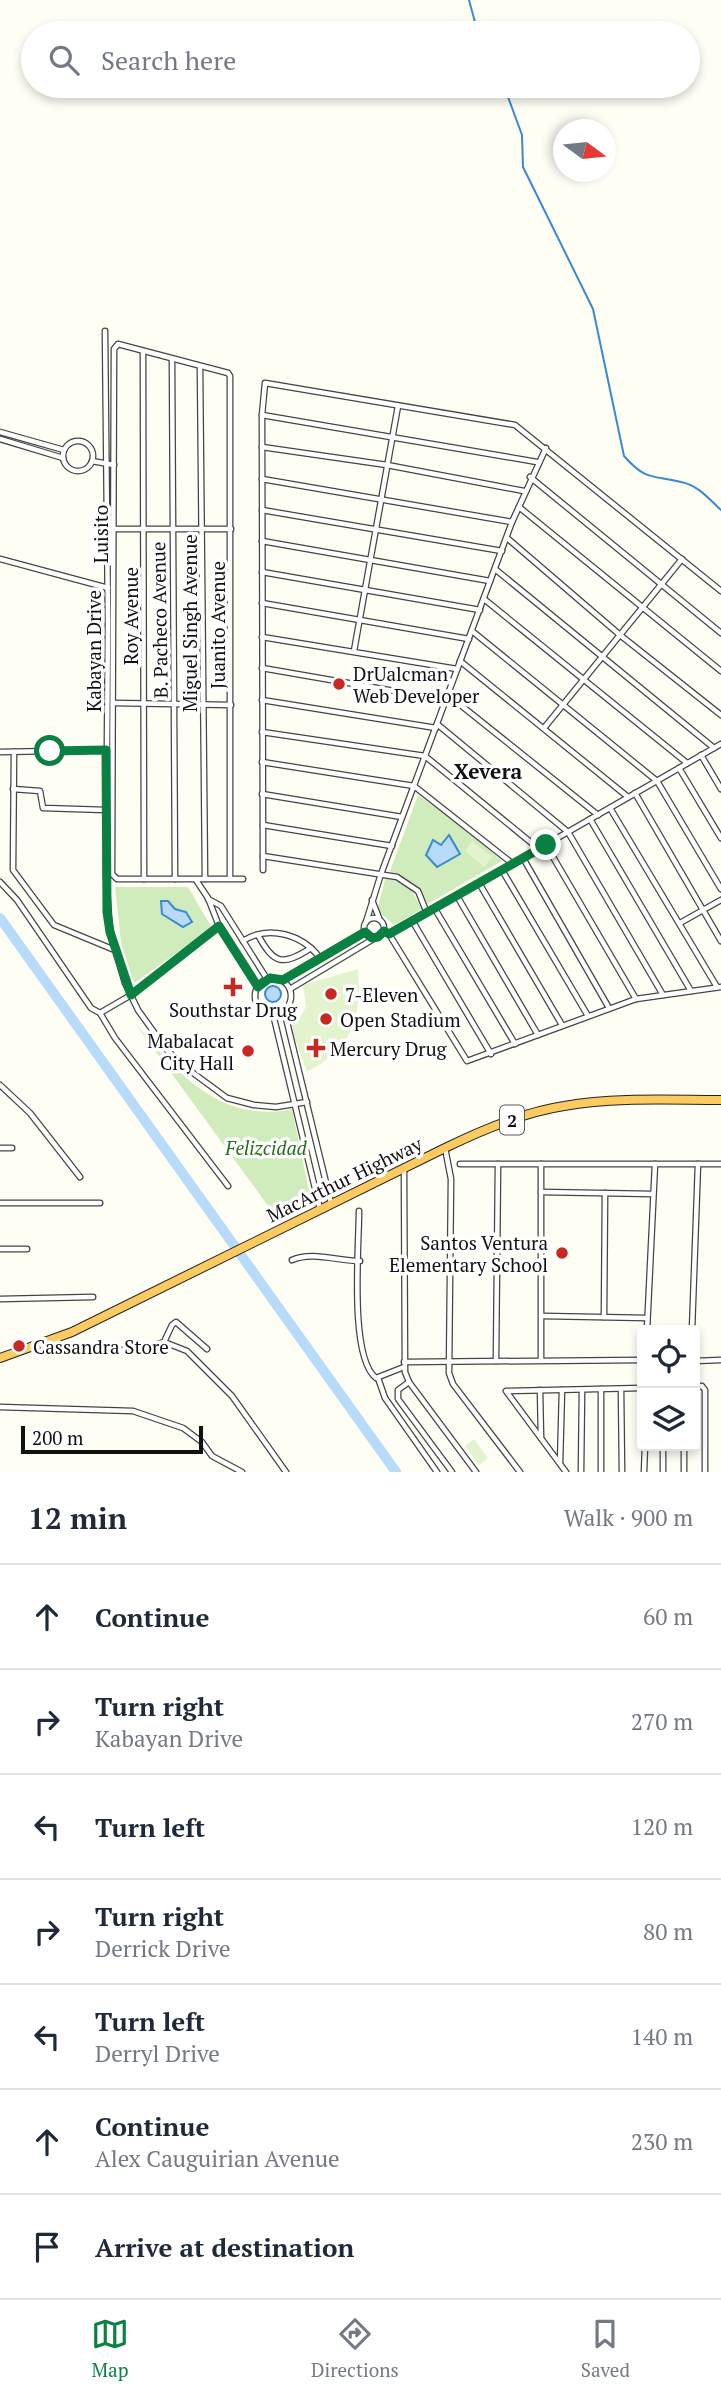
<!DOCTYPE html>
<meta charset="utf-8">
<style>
:root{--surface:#fff;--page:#f6f6f7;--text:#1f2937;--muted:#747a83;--line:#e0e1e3;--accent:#0b8043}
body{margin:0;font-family:"PT Serif",serif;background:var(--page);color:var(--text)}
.controls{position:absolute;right:21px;bottom:21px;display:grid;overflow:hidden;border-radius:7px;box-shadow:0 4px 10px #0003}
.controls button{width:63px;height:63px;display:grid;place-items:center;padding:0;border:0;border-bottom:2px solid var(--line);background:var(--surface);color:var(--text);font:35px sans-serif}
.compass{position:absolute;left:553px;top:119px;width:63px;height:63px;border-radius:50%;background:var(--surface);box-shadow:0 4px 10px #0003;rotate:105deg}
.scale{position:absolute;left:21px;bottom:18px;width:182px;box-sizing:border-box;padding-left:7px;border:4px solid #111;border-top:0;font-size:19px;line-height:24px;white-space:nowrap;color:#111;-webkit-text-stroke:5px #fff;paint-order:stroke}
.stop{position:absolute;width:21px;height:21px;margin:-16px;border:5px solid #0b8043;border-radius:50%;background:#fff}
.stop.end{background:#0b8043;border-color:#fff;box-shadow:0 2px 7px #0008}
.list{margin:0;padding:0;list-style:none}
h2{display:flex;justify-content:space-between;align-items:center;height:91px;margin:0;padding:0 28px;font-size:30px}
h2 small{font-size:23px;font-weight:400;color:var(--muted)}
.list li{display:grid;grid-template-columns:46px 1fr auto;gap:21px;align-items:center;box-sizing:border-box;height:105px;padding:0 28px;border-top:2px solid var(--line)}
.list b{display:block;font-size:26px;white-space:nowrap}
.list p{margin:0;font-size:23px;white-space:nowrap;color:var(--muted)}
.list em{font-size:23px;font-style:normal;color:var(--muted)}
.icon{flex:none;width:38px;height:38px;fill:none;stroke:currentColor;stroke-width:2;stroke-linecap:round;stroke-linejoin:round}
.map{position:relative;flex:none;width:721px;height:1472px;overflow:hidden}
.search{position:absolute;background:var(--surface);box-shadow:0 4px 10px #0003;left:21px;right:21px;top:21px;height:77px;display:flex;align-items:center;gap:18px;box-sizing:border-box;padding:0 24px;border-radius:38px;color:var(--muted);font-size:26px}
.sheet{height:826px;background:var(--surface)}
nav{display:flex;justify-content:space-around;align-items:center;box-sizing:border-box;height:98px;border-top:2px solid var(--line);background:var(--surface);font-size:19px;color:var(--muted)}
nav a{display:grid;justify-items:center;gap:4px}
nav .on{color:var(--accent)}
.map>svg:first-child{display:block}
.green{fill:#d1ecbc}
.pitch{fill:#e3f3ce}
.water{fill:#b7dbf9;stroke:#3b89d3;stroke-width:2}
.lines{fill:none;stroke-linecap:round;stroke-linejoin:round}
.stream{stroke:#3b89d3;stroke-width:2}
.river{stroke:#b7dbf9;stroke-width:10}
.minor-casing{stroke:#444;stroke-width:7}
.trunk-casing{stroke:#222;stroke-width:10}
.minor{stroke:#fff;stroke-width:4.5}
.trunk{stroke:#fbca60;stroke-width:8}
.route{stroke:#0b8043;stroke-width:9}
.poi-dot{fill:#c82822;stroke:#fff;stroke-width:2.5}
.labels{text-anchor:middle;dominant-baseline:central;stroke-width:7;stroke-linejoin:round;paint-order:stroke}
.shield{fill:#fff;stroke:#585858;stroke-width:2}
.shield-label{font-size:18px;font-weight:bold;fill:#111}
.street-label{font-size:19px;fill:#111;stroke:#fff}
.poi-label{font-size:19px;fill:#111;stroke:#fff;text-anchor:start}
.park-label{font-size:19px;font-style:italic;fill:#276d1d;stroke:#fff}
.neighbourhood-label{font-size:21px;font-weight:bold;fill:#111;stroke:#fff}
</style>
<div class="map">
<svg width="721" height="1472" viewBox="0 0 721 1472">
<rect width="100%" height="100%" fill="#fffef5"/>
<g class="green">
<polygon points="418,795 461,825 502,861 428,904 414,884 390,871"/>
<polygon points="386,876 411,889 422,909 394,925 377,910"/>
<polygon points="115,887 188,887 212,928 134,983 121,942"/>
<path d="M134 1022C176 1071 220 1125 292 1109L310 1196 277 1218Z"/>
</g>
<g class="pitch">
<polygon points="472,841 492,857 484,867 465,851"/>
<path d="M358 969C362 1018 352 1048 307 1072L289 1023 300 1018 306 1007 303 985Z"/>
<polygon points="474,1439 488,1458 479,1465 465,1446"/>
</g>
<g class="water">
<polygon points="449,835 460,854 437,867 426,855 433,840 441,845"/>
<polygon points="161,901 168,901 175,909 186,912 192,922 183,927 162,914"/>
<circle cx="273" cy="994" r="8"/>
</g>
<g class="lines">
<g class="stream">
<polyline points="469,0 478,33"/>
<path d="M504 86 522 135 523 167 593 309 624 456C646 481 652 475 681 482 698 485 709 499 721 510"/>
</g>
<polyline class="river" points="0,918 396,1472"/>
<defs>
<g id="minor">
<polyline points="105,331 108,621 106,874 110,932 125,983 138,1010 166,1049 185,1067 227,1098 254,1105 276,1107 307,1102"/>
<polyline points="143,352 144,879"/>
<polyline points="172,360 175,879"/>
<polyline points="200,367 205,879"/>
<polyline points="262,415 537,462"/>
<polyline points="0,432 64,450"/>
<polyline points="0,439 63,458"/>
<circle cx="78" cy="456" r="15"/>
<polyline points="262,447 387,465 524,491"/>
<polyline points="92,461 114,465"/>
<polyline points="530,477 721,633"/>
<polyline points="262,479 512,522"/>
<polyline points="519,507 721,671"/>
<polyline points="262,510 502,551"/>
<polyline points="114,529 231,529"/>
<polyline points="507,538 620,635 721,715"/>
<polyline points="262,541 490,581"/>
<polyline points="0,559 108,588"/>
<polyline points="495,569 714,748"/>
<polyline points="262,572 480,610"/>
<polyline points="484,599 687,763"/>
<polyline points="262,603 469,639"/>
<polyline points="472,631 657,781 721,889"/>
<polyline points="262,637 457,669"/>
<polyline points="354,651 398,406"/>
<polyline points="460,661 628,797"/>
<polyline points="262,668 446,700"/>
<polyline points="448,695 598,815"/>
<polyline points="262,700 436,728"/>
<polyline points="114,703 231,705"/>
<polyline points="437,724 568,832 663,995"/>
<polyline points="544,728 682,559"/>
<polyline points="262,732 425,756 539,849"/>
<polyline points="0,752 106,750"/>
<polyline points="14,752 13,870 54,925 117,951"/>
<polyline points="701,755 721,789"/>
<polyline points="262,762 414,786 513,864"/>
<polyline points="679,768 721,838"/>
<polyline points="13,789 40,791 43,808 106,810"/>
<polyline points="635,793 721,941"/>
<polyline points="262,794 402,817"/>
<polyline points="610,808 717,987"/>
<polyline points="590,819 691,991"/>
<polyline points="263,825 392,846"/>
<polyline points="546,845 636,999"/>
<polyline points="263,856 397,877 418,891 427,913"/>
<polyline points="523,858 609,1008"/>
<polyline points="263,870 262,415 265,383 515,425 721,591"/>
<polyline points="502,870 588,1016"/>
<polyline points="230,879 230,376 228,373 118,344 114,349 112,874 117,879 243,879"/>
<polyline points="196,880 208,898 219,926 258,987"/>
<polyline points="0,882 17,900 91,1008 100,1013 131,995 219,926"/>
<polyline points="479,883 562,1025"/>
<polyline points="457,896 538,1035"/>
<polyline points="208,899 221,906 267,979"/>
<polyline points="372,900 379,918"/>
<polyline points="435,909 515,1044"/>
<circle cx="374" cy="928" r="10"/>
<polyline points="366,922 381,874 512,522 546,448"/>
<polyline points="413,922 491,1054"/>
<polyline points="680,923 721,900"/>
<polyline points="384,931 389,934 413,921 721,744"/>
<polyline points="389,934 467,1061 636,999 721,987"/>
<path d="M258 935C274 965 283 966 311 948"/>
<path d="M243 941C269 924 303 935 320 958"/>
<circle cx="273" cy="996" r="18"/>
<polyline points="283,980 365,932"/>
<polyline points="290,989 375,938"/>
<polyline points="284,1010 331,1203"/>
<polyline points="100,1013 115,1038 228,1186"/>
<polyline points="273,1014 320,1209"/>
<polyline points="0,1085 30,1113 80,1177"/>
<polyline points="0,1148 12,1148"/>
<polyline points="445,1148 451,1179 449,1373 453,1384 520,1472"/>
<polyline points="460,1164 721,1164"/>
<polyline points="541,1164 541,1360"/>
<polyline points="404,1168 405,1372 409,1382 476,1472"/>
<polyline points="541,1192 653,1194"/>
<polyline points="0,1203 100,1203"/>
<path d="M359 1211C359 1246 349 1357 376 1378L404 1367"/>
<polyline points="0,1249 27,1249"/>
<path d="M292 1260C312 1251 338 1261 360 1261"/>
<polyline points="0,1299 93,1297"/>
<polyline points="543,1316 647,1318"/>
<polyline points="604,1317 605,1193"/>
<polyline points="647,1330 655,1164"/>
<polyline points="692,1330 698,1164"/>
<polyline points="164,1342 172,1325 176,1322 207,1349"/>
<polyline points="114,1350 138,1350 164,1342 187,1351 232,1396 286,1472"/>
<polyline points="496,1361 498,1164"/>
<polyline points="695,1361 721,1360"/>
<polyline points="404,1362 642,1360"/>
<polyline points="378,1378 385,1398 437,1472"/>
<polyline points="409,1382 398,1390 398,1399 452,1472"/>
<polyline points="695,1387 702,1386 705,1390 705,1472"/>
<polyline points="601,1389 601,1472"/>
<polyline points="621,1389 622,1472"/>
<polyline points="540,1390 541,1438"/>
<polyline points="0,1407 133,1411 183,1428 202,1442 212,1456 242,1472"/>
<polyline points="663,1446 663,1472"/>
<polyline points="684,1446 684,1472"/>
<polyline points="560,1463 562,1390"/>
<polyline points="566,1472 506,1391 642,1388"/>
<polyline points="581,1472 582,1390"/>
<polyline points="644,1472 645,1446"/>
</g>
<path id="trunk" d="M0 1358 72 1332 447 1147C484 1129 524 1112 564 1106 616 1097 669 1100 721 1100"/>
</defs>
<use href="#minor" class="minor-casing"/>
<use href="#trunk" class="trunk-casing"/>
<use href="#minor" class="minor"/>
<use href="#trunk" class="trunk"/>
</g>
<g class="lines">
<polyline class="route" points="50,751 106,750 107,912 110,932 131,995 219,926 258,987 270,978 283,980 365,932 372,938 378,937 384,931 389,934 546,845"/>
</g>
<g class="poi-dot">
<circle cx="339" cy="684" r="7"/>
<path d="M229.5 976.5h7v7h7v7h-7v7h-7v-7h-7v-7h7z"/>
<circle cx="331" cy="994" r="7"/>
<circle cx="326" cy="1019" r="7"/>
<path d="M312.5 1037.5h7v7h7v7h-7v7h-7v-7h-7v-7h7z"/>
<circle cx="248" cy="1051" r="7"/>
<circle cx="562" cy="1253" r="7"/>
<circle cx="19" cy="1346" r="7"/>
</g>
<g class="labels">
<rect class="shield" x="500" y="1105.5" width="24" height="29" rx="5"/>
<g class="shield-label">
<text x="512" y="1120">2</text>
</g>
<g class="street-label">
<text transform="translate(100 534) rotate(-90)">Luisito</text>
<text transform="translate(130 616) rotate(-90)">Roy Avenue</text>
<text transform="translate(159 620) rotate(-91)">B. Pacheco Avenue</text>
<text transform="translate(189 623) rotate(-90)">Miguel Singh Avenue</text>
<text transform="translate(217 625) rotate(-90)">Juanito Avenue</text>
<text transform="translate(93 651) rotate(-90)">Kabayan Drive</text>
<text transform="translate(344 1179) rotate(-26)">MacArthur Highway</text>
</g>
<g class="poi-label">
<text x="353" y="673">DrUalcman<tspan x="353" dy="22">Web Developer</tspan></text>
<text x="345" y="994">7-Eleven</text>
<text x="233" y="1009" text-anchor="middle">Southstar Drug</text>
<text x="340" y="1019">Open Stadium</text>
<text x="234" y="1040" text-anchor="end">Mabalacat<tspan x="234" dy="22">City Hall</tspan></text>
<text x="330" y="1048">Mercury Drug</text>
<text x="548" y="1242" text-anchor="end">Santos Ventura<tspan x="548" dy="22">Elementary School</tspan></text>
<text x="33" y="1346">Cassandra Store</text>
</g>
<g class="park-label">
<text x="266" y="1147">Felizcidad</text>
</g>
<g class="neighbourhood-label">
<text x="488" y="771">Xevera</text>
</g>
</g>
</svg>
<div class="controls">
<button><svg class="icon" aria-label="locate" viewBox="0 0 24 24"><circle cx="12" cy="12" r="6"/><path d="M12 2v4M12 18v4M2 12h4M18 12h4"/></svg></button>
<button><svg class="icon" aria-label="layers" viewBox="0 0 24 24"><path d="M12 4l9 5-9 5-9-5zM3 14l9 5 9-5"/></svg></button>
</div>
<svg class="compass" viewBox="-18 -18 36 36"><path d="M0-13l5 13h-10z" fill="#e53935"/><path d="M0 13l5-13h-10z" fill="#747a83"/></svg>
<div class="scale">200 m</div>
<div class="stop" style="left:50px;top:751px"></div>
<div class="stop end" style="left:546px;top:845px"></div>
<div class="search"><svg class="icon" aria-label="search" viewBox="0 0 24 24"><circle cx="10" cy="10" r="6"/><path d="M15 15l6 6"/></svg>Search here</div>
</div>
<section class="sheet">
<h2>12 min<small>Walk · 900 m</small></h2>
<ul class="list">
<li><svg class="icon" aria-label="ahead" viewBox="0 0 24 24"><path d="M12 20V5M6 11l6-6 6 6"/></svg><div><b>Continue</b></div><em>60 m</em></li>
<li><svg class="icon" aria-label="right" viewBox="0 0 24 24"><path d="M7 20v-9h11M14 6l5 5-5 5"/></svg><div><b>Turn right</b><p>Kabayan Drive</p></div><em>270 m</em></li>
<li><svg class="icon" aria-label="left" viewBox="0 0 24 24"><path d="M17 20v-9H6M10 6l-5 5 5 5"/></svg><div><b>Turn left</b></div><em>120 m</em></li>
<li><svg class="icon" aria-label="right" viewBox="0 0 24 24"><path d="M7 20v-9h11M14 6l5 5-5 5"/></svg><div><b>Turn right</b><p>Derrick Drive</p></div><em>80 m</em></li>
<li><svg class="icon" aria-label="left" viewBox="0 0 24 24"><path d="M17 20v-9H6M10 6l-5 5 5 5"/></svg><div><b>Turn left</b><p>Derryl Drive</p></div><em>140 m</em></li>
<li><svg class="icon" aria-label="ahead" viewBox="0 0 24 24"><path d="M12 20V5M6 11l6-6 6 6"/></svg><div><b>Continue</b><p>Alex Cauguirian Avenue</p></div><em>230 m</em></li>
<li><svg class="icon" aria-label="arrive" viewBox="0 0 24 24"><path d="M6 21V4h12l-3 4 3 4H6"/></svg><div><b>Arrive at destination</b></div></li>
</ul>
</section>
<nav>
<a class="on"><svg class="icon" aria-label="map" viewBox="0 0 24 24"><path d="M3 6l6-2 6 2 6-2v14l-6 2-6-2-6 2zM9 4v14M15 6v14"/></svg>Map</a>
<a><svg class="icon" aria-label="directions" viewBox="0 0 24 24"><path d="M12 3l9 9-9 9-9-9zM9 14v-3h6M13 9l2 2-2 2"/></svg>Directions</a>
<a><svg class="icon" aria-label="saved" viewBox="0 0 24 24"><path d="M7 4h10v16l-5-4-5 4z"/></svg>Saved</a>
</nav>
